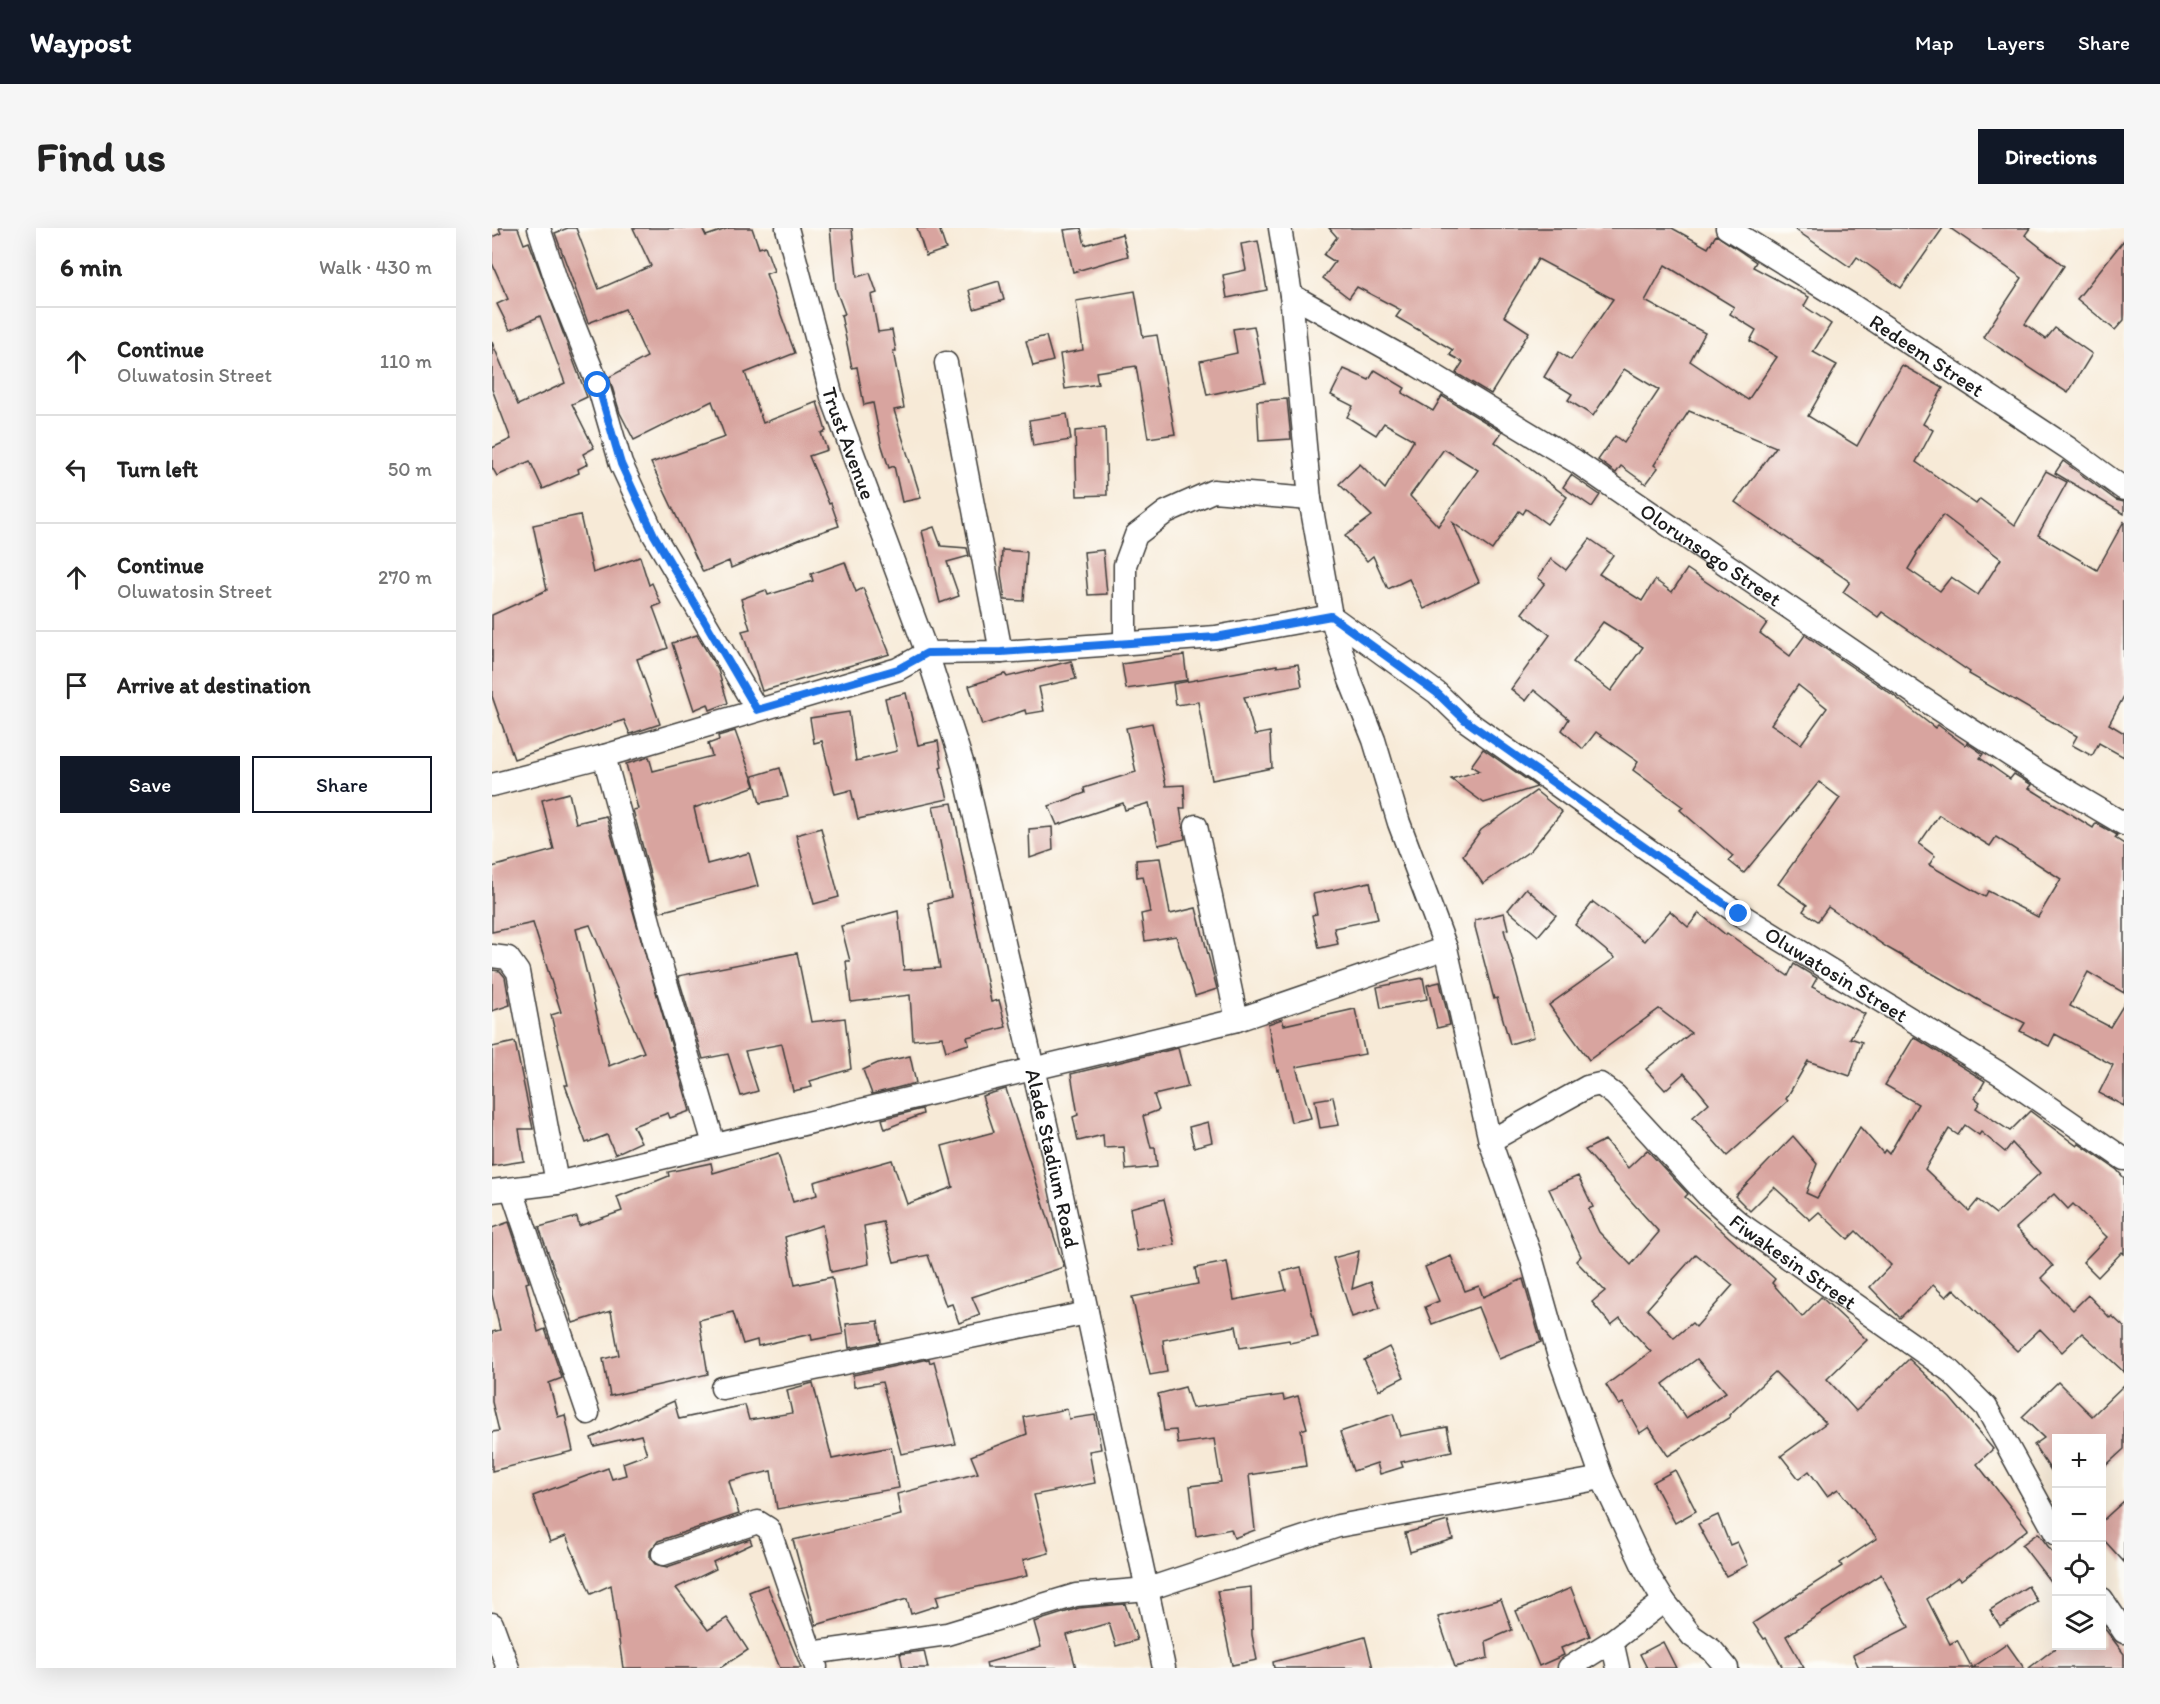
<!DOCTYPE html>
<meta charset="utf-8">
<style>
:root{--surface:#fff;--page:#f6f6f6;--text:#222;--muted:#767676;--line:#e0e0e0;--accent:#111827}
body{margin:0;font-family:Itim,sans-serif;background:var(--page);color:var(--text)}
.controls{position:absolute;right:18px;bottom:18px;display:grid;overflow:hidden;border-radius:0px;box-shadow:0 6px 24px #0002}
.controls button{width:54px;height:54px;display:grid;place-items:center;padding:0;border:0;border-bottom:2px solid var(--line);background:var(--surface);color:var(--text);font:30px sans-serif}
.stop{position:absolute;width:18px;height:18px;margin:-14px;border:4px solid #1a73e8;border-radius:50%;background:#fff}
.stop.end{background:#1a73e8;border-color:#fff;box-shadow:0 2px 6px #0008}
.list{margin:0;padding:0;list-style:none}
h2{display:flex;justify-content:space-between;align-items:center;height:78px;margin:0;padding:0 24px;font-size:26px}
h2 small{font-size:20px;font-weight:400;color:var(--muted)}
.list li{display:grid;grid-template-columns:39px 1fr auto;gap:18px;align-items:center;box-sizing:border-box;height:108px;padding:0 24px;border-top:2px solid var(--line)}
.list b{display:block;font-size:22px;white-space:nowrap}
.list p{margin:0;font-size:20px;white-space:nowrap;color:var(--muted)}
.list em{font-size:20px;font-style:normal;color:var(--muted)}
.actions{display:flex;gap:12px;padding:18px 24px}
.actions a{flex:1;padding:14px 0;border:2px solid var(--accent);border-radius:0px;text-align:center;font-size:21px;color:var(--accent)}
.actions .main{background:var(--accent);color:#fff}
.icon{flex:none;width:33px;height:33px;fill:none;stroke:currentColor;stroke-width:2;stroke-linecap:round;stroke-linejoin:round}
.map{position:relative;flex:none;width:1632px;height:1440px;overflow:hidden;border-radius:0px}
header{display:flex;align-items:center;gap:36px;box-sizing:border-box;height:84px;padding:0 30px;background:var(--accent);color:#fff}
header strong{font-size:28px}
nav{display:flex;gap:33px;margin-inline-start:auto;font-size:21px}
.intro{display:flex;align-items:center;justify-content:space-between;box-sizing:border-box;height:144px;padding:0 36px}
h1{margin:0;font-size:42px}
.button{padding:15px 27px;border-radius:0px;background:var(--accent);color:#fff;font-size:21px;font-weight:700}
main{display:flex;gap:36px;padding:0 36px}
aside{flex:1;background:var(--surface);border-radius:0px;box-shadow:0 6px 24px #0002}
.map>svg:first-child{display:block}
.building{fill:#d8a49f;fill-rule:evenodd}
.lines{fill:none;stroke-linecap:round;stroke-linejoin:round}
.minor-casing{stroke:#3d3b38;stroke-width:25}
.minor{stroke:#fff;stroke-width:22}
.route{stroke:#1a73e8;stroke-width:8}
.labels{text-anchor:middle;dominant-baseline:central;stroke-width:4.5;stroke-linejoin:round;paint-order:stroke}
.street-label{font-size:21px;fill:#1c1c1c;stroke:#fdfcf7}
</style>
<header>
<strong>Waypost</strong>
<nav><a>Map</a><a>Layers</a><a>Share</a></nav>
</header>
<div class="intro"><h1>Find us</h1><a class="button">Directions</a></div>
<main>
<aside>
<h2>6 min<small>Walk · 430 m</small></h2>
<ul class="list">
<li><svg class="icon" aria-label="ahead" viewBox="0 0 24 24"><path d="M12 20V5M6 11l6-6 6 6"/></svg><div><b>Continue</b><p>Oluwatosin Street</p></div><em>110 m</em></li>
<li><svg class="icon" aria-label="left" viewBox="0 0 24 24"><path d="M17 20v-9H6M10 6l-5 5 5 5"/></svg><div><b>Turn left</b></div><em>50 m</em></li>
<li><svg class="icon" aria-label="ahead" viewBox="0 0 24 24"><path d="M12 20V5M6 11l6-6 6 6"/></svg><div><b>Continue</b><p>Oluwatosin Street</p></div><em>270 m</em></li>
<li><svg class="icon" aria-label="arrive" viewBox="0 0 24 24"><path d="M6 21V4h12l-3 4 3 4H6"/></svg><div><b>Arrive at destination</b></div></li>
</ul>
<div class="actions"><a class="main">Save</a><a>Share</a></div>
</aside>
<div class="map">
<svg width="1632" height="1440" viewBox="0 0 1632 1440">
<rect width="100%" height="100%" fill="#fdfcf7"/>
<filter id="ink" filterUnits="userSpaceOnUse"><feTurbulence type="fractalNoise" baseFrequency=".0167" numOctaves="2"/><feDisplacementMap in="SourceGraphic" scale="12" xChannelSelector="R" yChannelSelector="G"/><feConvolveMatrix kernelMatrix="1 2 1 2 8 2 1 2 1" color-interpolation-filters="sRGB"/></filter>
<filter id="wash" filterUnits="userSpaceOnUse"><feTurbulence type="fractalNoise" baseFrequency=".008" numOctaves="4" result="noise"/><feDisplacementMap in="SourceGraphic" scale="24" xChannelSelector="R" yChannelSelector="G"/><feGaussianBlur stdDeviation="1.35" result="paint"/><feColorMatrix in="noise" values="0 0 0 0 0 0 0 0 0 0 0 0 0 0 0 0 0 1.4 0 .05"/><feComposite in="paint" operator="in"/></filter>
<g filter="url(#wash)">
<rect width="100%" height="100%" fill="#f7ead7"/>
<g id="blocks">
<g class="building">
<polygon points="7,0 26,0 32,16 37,14 95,169 80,176 102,220 91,226 96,236 86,241 87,245 51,261 38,233 5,248 0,239 0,220 19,211 0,161 0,114 26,177 73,155 48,88 18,102 5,76 16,71 0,35 0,9 9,5"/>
<polygon points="76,0 84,0 107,61 159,38 141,0 210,0 214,8 237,0 260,0 267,20 273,18 282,43 274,46 303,125 253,145 271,195 325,174 334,203 329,205 335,222 317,228 337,276 339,275 347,298 308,311 239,340 237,333 211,344 159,235 233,209 220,173 142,212 128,185 117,149 155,129 133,81 96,95 63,5"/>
<polygon points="338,0 360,0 365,49 378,45 385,65 379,67 386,104 400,102 404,123 401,123 412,180 402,182 429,270 410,274 402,238 397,240 389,215 381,175 372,177 365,139 360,140 349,87 353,86 344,62"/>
<polygon points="425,0 447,0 454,21 434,28"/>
<polygon points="589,0 593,17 630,6 636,28 581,44 572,2"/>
<path d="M837 0H1180L1216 20 1224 7 1264 34 1261 39 1317 69 1312 78 1339 96 1321 124 1345 137 1316 188 1365 218 1410 137 1451 160 1431 196 1441 202 1424 234 1484 276 1488 271 1523 297 1554 243 1575 254 1546 307 1605 342 1632 293V468L1617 496 1632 505V529L1607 515 1600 528 1580 517 1585 508 1477 446 1478 444 1390 384 1386 389 1351 364 1358 354 1243 274 1284 219 1197 183 1162 237 1166 240 1154 256 1129 238 1124 245 1106 232 1123 208 1132 215 1167 162 1132 141 1101 188 1076 172 1080 166 1052 149 1067 124 1079 132 1121 71 1046 31 1012 88 1037 104 999 166 964 145 971 134 958 127 961 122 904 89 909 82 865 59 857 70 831 50 843 34 832 27 845 9ZM1173 37 1242 79 1238 86 1264 102 1258 113 1285 129 1256 172 1198 133 1213 105 1153 73ZM1451 287 1509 331 1486 367 1459 349 1448 363 1416 341 1425 326 1424 325Z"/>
<polygon points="1301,0 1451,0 1409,60 1365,29 1358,39"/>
<polygon points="1458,0 1538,0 1533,7 1572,38 1533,96 1554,111 1563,100 1600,126 1576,165 1491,109 1530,50"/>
<polygon points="1632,12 1632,92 1623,102 1585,71"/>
<polygon points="766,13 775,62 735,70 731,47 754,42 749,16"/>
<polygon points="507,53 512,72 482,81 477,62"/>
<polygon points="643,63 651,109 665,107 683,206 656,210 644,138 604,144 606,156 573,161 568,126 591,122 584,73"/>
<polygon points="762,98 773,155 715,167 708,133 745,125 741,101"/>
<polygon points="554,108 561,133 541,138 534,113"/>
<path d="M852 141 877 152 883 142 913 160 910 165 941 183 950 168 1010 204 1003 214 1075 269 1055 296 1034 281 1031 286 1027 283 1000 322 961 295 987 354 932 381 917 351 896 361 881 328 875 333 853 308 880 288 847 256 868 236 893 261 922 212 892 195 884 207 855 189 861 178 839 167ZM952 221 986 242 946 298 918 268Z"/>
<polygon points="795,171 799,211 767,213 765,173"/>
<polygon points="575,186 579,212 541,218 537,192"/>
<polygon points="613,200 615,267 585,268 583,203"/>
<polygon points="1571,233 1624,272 1632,274 1632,286 1563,245"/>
<polygon points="1079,247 1108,267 1100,279 1071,259"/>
<polygon points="88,287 101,345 148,329 157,357 160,355 169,376 161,379 176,420 145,431 168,496 138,506 132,492 22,531 0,468 0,387 55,362 41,297"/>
<polygon points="442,299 449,318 475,320 477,328 455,334 467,368 448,375 430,303"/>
<path d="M1098 311 1121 327 1107 346 1150 373 1163 352 1180 364 1195 341 1275 395 1268 405 1298 428 1313 407 1401 467 1443 500 1446 497 1473 517 1475 515 1491 526 1488 530 1518 551 1522 546 1540 557 1537 560 1601 600 1604 595 1625 607 1623 610 1632 616V765L1596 744 1578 778 1618 799 1632 776V878L1607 865 1621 837 1563 806 1557 818 1528 803 1533 795 1490 774 1396 720 1336 679 1326 693 1311 683 1315 677 1286 656 1348 570 1327 554 1252 645 1237 633 1241 628 1188 582 1191 579 1141 542 1146 534 1104 504 1091 521 1070 502 1077 491 1042 462 1034 473 1019 461 1058 407 1030 385 1053 355 1046 350 1059 331 1074 342ZM1111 394 1151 419 1119 463 1081 434ZM1306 457 1335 480 1309 516 1279 496ZM1447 587 1498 618 1504 609 1569 651 1546 689 1496 663 1493 669 1437 637 1443 628 1427 616Z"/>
<polygon points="510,322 535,324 532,373 513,372 509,346"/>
<polygon points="611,322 615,366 596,367 592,324"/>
<polygon points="353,334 364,364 371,360 398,426 270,463 250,403 258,401 249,371 274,362 276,367 321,353 319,346"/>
<polygon points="205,407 226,442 236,475 218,482 216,476 202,482 180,415"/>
<polygon points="692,427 695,452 634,461 630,436"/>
<polygon points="579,433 584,451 547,459 552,483 534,486 533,482 490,497 477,458 513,446 515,449"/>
<polygon points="806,436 810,458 752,469 763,507 778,504 780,540 720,552 706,474 684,477 681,456 785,437 785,439"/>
<polygon points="414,465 426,517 446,513 450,539 448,540 456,571 366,591 359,562 343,566 330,513 322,515 318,490 357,484 364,533 405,523 393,470"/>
<polygon points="660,495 674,558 692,557 693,580 688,580 693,611 666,617 657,575 633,582 631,575 565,597 557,578 593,565 592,560 644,544 634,500"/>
<polygon points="243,503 263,558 202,580 215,636 257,625 266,658 168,684 141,582 146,581 134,536 157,529 161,543 220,528 216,516 227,512 226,508"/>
<polygon points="991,521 1045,559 992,575 959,551 987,543 979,538"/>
<polygon points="288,540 296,569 268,575 261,548"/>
<polygon points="1044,563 1070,584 1039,622 991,656 971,627 989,602"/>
<path d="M77 565 84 595 114 588 198 883 178 890 176 885 141 898 149 914 123 926 115 907 94 915 73 857H76L59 787 69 784 41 695 0 704V639L62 622 50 572ZM98 697 152 824 117 838 84 701Z"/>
<polygon points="460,575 499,774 507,772 514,799 475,809 477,816 454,823 450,809 421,812 418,767 359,774 354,733 358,733 349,698 406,683 412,742 448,740 436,675 459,669 441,578"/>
<polygon points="560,599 561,622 538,630 537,601"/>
<polygon points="329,600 347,669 322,676 304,607"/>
<polygon points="668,630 678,686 704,680 725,761 703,768 684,708 653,713 649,686 658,684 651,648 645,649 644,632"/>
<polygon points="878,654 886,691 842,700 846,716 827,720 820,687 825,686 821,666"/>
<polygon points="1034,660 1064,687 1046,708 1016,682"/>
<polygon points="1101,674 1152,713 1178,683 1196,699 1207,685 1234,707 1235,705 1296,748 1302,736 1325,750 1320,759 1373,786 1358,810 1370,814 1358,848 1316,833 1294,871 1296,873 1235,928 1201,889 1217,875 1192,845 1173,862 1154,841 1199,805 1167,781 1097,832 1057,777 1123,730 1083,697"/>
<polygon points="1012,685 1016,701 1012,702 1042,809 1018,816 1005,770 1002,771 983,699 983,692"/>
<polygon points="305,725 319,794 353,790 359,841 318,853 320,859 301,863 290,816 253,823 266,863 249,868 236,826 211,831 186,748"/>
<polygon points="0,742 8,743 13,749 18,777 0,783"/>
<polygon points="931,750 935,771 889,780 885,759"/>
<polygon points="948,754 958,797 945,800 935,757"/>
<polygon points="863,781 873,826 804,839 819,890 799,894 787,842 785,843 776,796 790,791 792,797"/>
<path d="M1422 809 1493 853 1483 870 1488 874 1484 880 1518 903 1538 883 1585 918 1587 916 1625 942 1632 950V1026L1630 1024 1606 1049 1591 1034 1615 1009 1581 976 1576 981 1562 966 1524 1000 1561 1038 1549 1050 1581 1082 1596 1067 1618 1090 1620 1088 1632 1099V1144L1590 1105 1570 1124 1548 1101 1525 1123 1462 1061 1454 1069 1441 1057 1408 1090 1378 1059 1399 1037 1364 1003 1356 1011 1327 984 1318 992 1282 959 1258 983 1243 968 1301 908 1325 936 1314 965 1325 970 1368 899 1391 925 1393 922 1397 926 1426 876 1393 857ZM1473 897 1487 907 1489 904 1513 924 1520 915 1548 945 1504 986 1486 972 1477 983 1433 941 1457 901 1466 907Z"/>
<polygon points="23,814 41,901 27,901 32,933 0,938 0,819"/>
<polygon points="686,820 696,859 662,867 667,882 651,888 659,920 663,920 665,939 634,942 632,919 612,920 611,907 586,913 581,889 586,887 579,846"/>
<polygon points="418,828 424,855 380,866 371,842 386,835"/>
<polygon points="514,861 572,1039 480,1069 488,1087 467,1095 460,1076 454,1078 436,1027 402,1034 391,994 372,998 377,1036 339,1044 330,997 293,1009 303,1057 340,1049 351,1106 320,1112 319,1106 266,1118 265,1112 251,1116 241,1084 207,1092 216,1146 118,1168 111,1131 127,1127 119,1083 81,1095 47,999 85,989 87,998 130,983 125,969 177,948 176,944 219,935 221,945 286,926 301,974 325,967 322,954 400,932 415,976 461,959 450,918 502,904 490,868"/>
<polygon points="841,869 847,897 828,900 823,872"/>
<polygon points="430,881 431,886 393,901 390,891"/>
<polygon points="716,894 720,914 702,919 697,899"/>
<path d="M1113 912 1136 940 1155 922 1196 966 1193 969 1283 1051 1280 1055 1310 1089 1329 1069 1375 1112 1335 1151 1364 1183 1417 1131 1458 1170 1501 1221 1485 1236 1536 1301 1469 1352 1466 1349 1435 1371 1458 1416 1465 1412 1480 1440H1367L1361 1427 1417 1399 1389 1346 1294 1408 1312 1440H1291L1274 1410 1272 1411 1261 1395 1350 1338 1348 1335 1385 1310 1346 1261 1335 1268 1317 1243 1307 1251 1289 1228 1334 1195 1283 1144 1237 1187 1238 1189 1176 1228 1157 1199 1148 1205 1131 1175 1127 1177 1114 1157 1159 1124 1128 1090 1119 1097 1100 1074 1113 1063 1084 1033 1089 1028 1057 961 1086 948 1101 979 1096 981 1107 1004 1139 1037 1167 1004 1093 922ZM1204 1026 1241 1057 1204 1099 1200 1095 1182 1110 1155 1081ZM1205 1131 1234 1164 1194 1190 1171 1156Z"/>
<polygon points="672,971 683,1017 645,1023 638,980"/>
<polygon points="17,994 37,1054 34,1055 46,1104 53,1101 70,1150 57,1155 66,1189 73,1187 81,1223 0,1243 0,1204 7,1203 0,1174 0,1104 8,1102 0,1067 0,1000"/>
<polygon points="867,1023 860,1061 879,1054 888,1080 860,1089 841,1030"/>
<polygon points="959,1028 973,1063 987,1058 991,1069 1031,1051 1049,1114 1007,1131 986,1079 940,1096 933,1079 947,1073 933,1039"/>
<polygon points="735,1034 742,1072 794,1062 789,1044 809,1039 826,1109 798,1115 797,1112 748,1120 744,1098 671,1112 675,1144 658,1147 640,1069 706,1056 703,1040"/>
<polygon points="386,1093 389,1114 357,1120 354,1096"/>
<polygon points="897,1119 912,1149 887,1162 872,1132"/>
<polygon points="437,1131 438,1135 442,1133 464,1216 409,1226 390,1154 362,1159 361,1147"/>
<polygon points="1566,1154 1600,1188 1632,1157 1632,1221 1610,1241 1610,1210 1564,1210 1564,1250 1542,1217 1552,1210 1530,1189"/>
<polygon points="321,1155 340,1231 399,1219 407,1260 285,1281 279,1243 237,1253 247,1286 166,1313 158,1323 158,1330 163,1336 175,1339 258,1311 260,1316 221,1334 224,1341 184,1360 216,1402 235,1390 256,1422 228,1440 131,1440 119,1357 99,1366 74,1308 58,1314 41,1268 116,1240 120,1251 134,1247 131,1235 155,1226 149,1207 102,1218 99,1210 182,1173 187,1191 253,1177 257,1192 300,1185 295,1162"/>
<polygon points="693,1159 700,1180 791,1167 792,1172 806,1168 815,1200 809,1202 814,1238 757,1247 763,1302 742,1310 739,1301 704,1308 698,1258 729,1254 722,1211 686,1216 684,1202 672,1203 666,1166"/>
<polygon points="575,1181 577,1191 603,1187 609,1221 597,1223 603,1255 542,1267 557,1325 531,1332 535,1348 444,1368 447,1377 419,1386 415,1371 324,1397 301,1312 409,1287 405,1266 486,1245 479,1228 535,1206 532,1189"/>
<polygon points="901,1186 908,1208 955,1199 960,1223 909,1234 911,1239 888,1246 885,1235 861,1243 848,1204"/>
<polygon points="1183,1242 1204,1283 1183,1295 1161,1254"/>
<polygon points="1632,1273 1632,1334 1610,1310 1610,1293"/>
<polygon points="1226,1287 1238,1317 1245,1314 1256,1337 1234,1348 1206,1296"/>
<polygon points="956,1293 961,1311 918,1324 913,1305"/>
<polygon points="1546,1305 1564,1329 1564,1361 1530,1317"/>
<polygon points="275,1357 309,1440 288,1440 275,1409 257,1364"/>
<polygon points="1536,1358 1546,1374 1508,1398 1498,1382"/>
<polygon points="759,1359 760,1407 765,1432 740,1437 725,1363"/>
<polygon points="1079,1360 1098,1408 1069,1420 1072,1427 1047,1438 1024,1383"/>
<polygon points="1009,1371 1020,1402 994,1413 996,1430 963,1439 946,1389"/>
<polygon points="633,1376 645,1412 624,1418 617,1395 575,1407 584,1440 495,1440 494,1435 549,1419 542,1394 587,1380"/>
<polygon points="1610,1397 1632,1426 1632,1440 1537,1440 1566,1418 1610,1418"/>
<polygon points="873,1409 881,1440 782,1440 781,1434"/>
<polygon points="1171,1414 1184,1440 1155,1440 1148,1426"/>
<polygon points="1515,1416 1532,1440 1480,1440"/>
<polygon points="432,1423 436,1440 411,1440 408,1426"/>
</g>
</g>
</g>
<g filter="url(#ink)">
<use href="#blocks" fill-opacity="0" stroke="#3d3b38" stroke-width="1.5"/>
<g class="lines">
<defs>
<g id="minor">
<polyline points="47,0 65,55 106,157 129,236 162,307 265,482"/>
<path id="s1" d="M295 0 340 169 435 425 471 537 564 940 672 1440"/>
<polyline points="788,0 799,67 818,271 839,388 858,452 882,512 907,595 954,720 998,913 1039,1029 1066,1125 1110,1250 1153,1342 1172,1373"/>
<path id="s2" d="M1235 0 1361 78 1576 220 1632 261"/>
<path id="s3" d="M799 67 925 137 1083 233 1425 467 1544 544 1632 596"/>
<polyline points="454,135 509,424"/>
<polyline points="633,413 633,337 644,307 674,284 721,263 818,271"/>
<polyline points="112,528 166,727 222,916"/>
<path id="s4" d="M0 557 112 528 406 441 435 425 509 424 724 409 839 388 945 465 973 492 1247 686 1510 847 1632 931"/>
<polyline points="704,598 745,792"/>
<polyline points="0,728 16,730 26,744 65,955"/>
<path id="s5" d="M998 913 1095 859 1108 856 1123 867 1215 967 1247 995 1458 1143 1494 1179 1564 1306"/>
<polyline points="20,962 96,1185"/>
<polyline points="0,963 65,955 745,792 954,720"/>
<polyline points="230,1160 595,1085"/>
<polyline points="171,1326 266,1294 277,1301 324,1439"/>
<polyline points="1610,1371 1632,1404"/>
<polyline points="0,1396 16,1440"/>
<polyline points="1120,1413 1126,1440"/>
<polyline points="319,1425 455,1406 584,1367 656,1361 846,1298 1110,1250"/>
<polyline points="1077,1440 1120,1413 1172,1373 1200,1408 1220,1422 1235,1440"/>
</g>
</defs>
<use href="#minor" class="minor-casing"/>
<use href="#minor" class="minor"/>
</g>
</g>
<g class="lines" filter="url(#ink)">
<polyline class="route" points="106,157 129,236 162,307 265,482 406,441 435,425 509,424 724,409 839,388 945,465 973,492 1247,686"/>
</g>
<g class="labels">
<g class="street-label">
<text stroke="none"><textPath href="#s2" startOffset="237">Redeem Street</textPath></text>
<text stroke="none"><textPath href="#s1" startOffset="224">Trust Avenue</textPath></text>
<text stroke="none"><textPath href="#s3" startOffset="494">Olorunsogo Street</textPath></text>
<text stroke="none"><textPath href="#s4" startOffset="1482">Oluwatosin Street</textPath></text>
<text stroke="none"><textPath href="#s1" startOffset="969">Alade Stadium Road</textPath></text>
<text stroke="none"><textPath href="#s5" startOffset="388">Fiwakesin Street</textPath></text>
</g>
</g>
</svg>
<div class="controls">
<button>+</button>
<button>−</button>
<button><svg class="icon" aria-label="locate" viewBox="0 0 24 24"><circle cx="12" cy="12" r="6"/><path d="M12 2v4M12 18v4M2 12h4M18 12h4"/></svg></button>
<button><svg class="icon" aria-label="layers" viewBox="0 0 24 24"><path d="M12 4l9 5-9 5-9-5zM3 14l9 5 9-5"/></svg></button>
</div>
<div class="stop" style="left:106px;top:157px"></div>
<div class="stop end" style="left:1247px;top:686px"></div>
</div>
</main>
